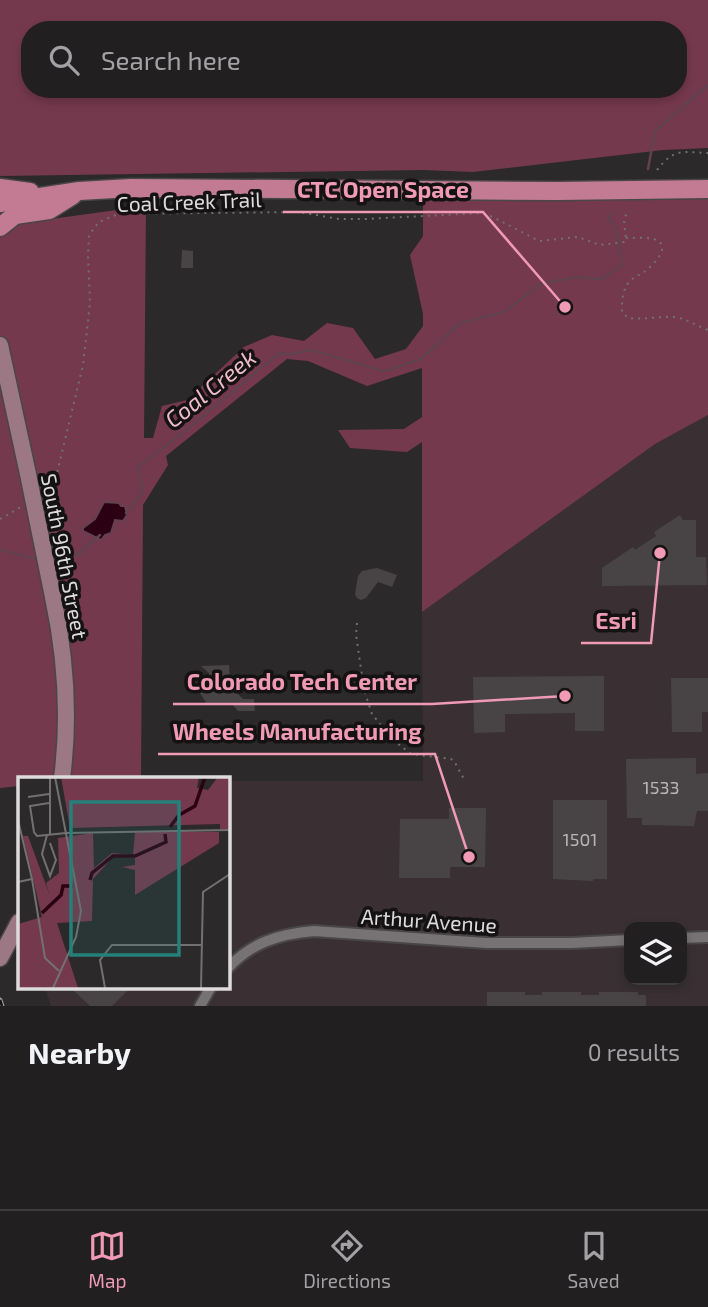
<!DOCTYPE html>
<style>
:root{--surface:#211f20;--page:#2d2c2d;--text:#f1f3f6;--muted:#a2a2a5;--line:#3e3d3e;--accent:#f09ab5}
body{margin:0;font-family:"Exo 2",sans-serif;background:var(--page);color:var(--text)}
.controls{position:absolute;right:21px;bottom:21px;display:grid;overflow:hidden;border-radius:14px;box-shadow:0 4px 10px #0003}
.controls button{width:63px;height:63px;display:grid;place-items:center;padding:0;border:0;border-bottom:2px solid var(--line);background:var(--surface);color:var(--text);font:35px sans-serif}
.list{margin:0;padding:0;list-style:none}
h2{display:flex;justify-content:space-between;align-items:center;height:91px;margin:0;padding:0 28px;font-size:30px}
h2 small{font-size:23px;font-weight:400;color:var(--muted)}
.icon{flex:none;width:38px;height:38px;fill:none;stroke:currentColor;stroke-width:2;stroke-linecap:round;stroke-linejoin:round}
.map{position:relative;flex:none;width:708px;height:1006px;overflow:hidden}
.search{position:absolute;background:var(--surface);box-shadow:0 4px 10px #0003;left:21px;right:21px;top:21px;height:77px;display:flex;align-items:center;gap:18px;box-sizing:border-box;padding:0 24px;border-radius:28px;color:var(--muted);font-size:26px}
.sheet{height:203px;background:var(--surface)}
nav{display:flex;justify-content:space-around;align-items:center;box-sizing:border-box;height:98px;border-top:2px solid var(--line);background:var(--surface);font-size:19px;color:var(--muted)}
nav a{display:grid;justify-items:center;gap:4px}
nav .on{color:var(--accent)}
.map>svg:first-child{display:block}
.built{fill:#3a3033;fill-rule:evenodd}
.green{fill:#75394e;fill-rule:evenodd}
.water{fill:#2c0012;stroke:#61424f;stroke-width:2}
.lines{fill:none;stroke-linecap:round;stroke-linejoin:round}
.stream{stroke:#61424f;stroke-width:2.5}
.building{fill:#484445}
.street-casing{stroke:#494647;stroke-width:14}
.secondary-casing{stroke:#494647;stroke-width:19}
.primary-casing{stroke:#494647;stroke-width:21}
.path{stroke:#726f70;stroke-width:2;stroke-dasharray:2 5;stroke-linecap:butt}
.street{stroke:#777374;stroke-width:10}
.secondary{stroke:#9c7784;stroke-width:16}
.primary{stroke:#c27b93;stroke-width:18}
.rail-casing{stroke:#999798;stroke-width:5}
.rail{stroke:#141212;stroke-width:2.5;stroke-dasharray:8;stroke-linecap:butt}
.secondary-bridge-casing{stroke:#494647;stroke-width:19;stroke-linecap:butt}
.secondary-bridge{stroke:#9c7784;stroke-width:16}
.labels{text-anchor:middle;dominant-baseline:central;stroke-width:7;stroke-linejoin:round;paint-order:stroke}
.number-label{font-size:18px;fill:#b8b5b6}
.street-label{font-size:21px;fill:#dddbdc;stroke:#141212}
.water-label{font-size:23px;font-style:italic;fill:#f0bccb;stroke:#141212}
.inset-river{fill:none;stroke:#2c0012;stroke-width:3.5}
.inset-road{fill:none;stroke:#737071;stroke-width:2}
.view{fill:#248079;fill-opacity:0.15;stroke:#248079;stroke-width:3.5}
.inset-edge{fill:none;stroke:#dddbdc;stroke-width:3.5}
.leader{fill:none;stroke:#f09ab5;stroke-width:2.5}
.callout-dot{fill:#f09ab5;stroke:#141212;stroke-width:2.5}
.callout-label{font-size:23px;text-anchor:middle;font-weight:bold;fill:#f09ab5;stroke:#141212;stroke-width:7;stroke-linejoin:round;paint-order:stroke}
</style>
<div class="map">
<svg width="708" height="1006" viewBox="0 0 708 1006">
<rect width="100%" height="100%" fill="#2c292a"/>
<path class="built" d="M708 415V1006H51L45 987H228V781H423L422 612 655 444ZM629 927H682V980H629Z"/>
<g class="green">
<path d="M0 0H708V148L663 150 473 172 423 170 0 176ZM30 30H678V89H30Z"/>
<polygon points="708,199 708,415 655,444 422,612 422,442 407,452 350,448 338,430 404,429 422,417 422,368 367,386 308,361 287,359 166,456 168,465 143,505 141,778 19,778 19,786 0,788 0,226 146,206 144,438 153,438 162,406 187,400 244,347 272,335 304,341 327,323 353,328 375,359 406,349 423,326 423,314 410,255 423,236 423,200"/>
</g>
<polygon class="water" points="104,502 119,503 121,506 125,506 127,515 123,521 115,520 111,533 105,535 101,540 83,531 83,528 95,519"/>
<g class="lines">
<g class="stream">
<polyline points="648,169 655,131 708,85"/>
<path d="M126 513 143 492 138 467C186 432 231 392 278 354H292L311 350 384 371 421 359 460 323 504 312 540 284 578 277 602 279 622 265 615 226 608 219 614 213"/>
<polyline points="0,550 41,560"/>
<polyline points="51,559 77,555 100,535"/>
</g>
</g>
<g class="building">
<polygon points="182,250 193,251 193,268 181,268"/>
<polygon points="680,515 683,520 696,520 696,557 706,557 707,585 602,586 602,568 633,547 635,550 656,536 654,532"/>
<polygon points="377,568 397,575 392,587 378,582 366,598 361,600 357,598 355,594 358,576 362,571"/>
<polygon points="229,665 230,678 234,678 234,690 243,699 254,699 255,711 238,711 232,704 207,704 198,690 209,684 209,673 201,666"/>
<polygon points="604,676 604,731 575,731 575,713 505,714 505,732 474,733 473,677"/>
<polygon points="671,678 708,678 708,712 702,712 702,732 672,732"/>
<polygon points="696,758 696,774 708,773 708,811 697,811 694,826 642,825 642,818 627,818 626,759"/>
<polygon points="553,800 607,800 607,879 593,879 593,881 553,879"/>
<polygon points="449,808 486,808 485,867 450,867 450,878 399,878 400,819 449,819"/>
<polygon points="70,987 131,987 112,1006 90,1006"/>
<polygon points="487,992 525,992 525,995 542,995 542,992 581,992 581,995 599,995 599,992 638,992 638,995 646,995 646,1006 487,1006"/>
</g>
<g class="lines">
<defs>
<g id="street">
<polyline points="682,938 708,937"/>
<path d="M228 968C252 942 280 934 314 931L486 943H572L629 940"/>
<polyline points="200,1006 211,987"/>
</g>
<g id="secondary">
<polyline points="0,345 28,474"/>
<path d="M53 597C66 658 70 717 62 778"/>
<polyline points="0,958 19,922"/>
</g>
<g id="primary">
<polyline points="0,188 30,192"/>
<polyline points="0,203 79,191 131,188 557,191 708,189"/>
<polyline points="0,227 15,215 49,210 73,195"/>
</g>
</defs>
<use href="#street" class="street-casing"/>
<use href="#secondary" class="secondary-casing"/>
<use href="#primary" class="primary-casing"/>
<g class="path">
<path d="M657 170C674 148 682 152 708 153"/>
<path d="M626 238C635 238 646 237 654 239 674 246 652 266 644 272 639 275 634 277 630 281 622 290 622 300 622 312L628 318C644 320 659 316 675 317 687 319 697 326 708 330"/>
<path d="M45 489 57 473 83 365 90 303 88 255 89 235 99 222 118 214 299 212 339 219H365L482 213 493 217 539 241 578 237 600 245 624 242C629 233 620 225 627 213"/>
<polyline points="0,519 21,507"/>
<polyline points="357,623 356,634 364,690 372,714 392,739 411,754 451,759 454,761 465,781"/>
</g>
<use href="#street" class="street"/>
<use href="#secondary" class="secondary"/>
<use href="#primary" class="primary"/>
<defs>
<polyline id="rail" points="0,1000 2,1006"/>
</defs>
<use href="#rail" class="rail-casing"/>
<use href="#rail" class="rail"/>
<defs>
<polyline id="secondary-bridge" points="28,474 53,597"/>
</defs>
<use href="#secondary-bridge" class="secondary-bridge-casing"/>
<use href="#secondary-bridge" class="secondary-bridge"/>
</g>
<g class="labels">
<g class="number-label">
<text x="661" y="787">1533</text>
<text x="580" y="839">1501</text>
</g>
<g class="street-label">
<text transform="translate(189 201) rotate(-2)">Coal Creek Trail</text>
<text transform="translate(65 556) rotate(79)">South 96th Street</text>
<text transform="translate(429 920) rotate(4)">Arthur Avenue</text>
</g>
<g class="water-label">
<text transform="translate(210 388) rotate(-39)">Coal Creek</text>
</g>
</g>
<g transform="translate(18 777)">
<rect width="212" height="212" fill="#2c292a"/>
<path d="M43 0H181L179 11 190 13 200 0H212V52H202V47L52 51ZM117 55H201V66L117 118V93L104 90 117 88V81L96 79 75 102 74 144 39 146 60 211H0V147L24 140 5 59H10L32 119 28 106 41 96 40 61 75 56 76 91 94 76 115 78Z" fill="#75394e"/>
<path class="inset-river" d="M152 50 161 38 177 29 187 0M72 103 74 96 95 79H117L148 65 147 57M24 136 43 118 45 109H55"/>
<path class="inset-road" d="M10 20 31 17M31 26 12 29 16 55 19 59 48 56M0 43 14 102M48 56 212 53M29 58 24 77 32 99 38 83 32 66M32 58V0M0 105 14 102 27 181 41 194M35 211 58 160 63 134 37 0M87 211 82 183 94 168H183M183 211 185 115 212 97"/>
<path class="view" d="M53 25H161V178H53Z"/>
<rect width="212" height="212" class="inset-edge"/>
</g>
<path class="leader" d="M565 307L483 212H283M660 553L651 643H581M565 696L432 704H173M469 857L435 754H158"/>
<g class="callout-dot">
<circle cx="565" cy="307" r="7"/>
<circle cx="660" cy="553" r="7"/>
<circle cx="565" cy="696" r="7"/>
<circle cx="469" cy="857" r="7"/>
</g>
<g class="callout-label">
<text x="383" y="198">CTC Open Space</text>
<text x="616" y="629">Esri</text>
<text x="302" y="690">Colorado Tech Center</text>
<text x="297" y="740">Wheels Manufacturing</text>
</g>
</svg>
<div class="controls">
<button><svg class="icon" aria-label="layers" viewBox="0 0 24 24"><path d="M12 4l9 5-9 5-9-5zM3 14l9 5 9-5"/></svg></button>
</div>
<div class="search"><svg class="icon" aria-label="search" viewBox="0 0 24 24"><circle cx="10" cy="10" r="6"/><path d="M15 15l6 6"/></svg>Search here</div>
</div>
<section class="sheet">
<h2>Nearby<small>0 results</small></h2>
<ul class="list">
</ul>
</section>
<nav>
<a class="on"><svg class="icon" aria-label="map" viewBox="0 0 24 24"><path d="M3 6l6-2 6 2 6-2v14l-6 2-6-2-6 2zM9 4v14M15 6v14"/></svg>Map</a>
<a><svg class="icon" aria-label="directions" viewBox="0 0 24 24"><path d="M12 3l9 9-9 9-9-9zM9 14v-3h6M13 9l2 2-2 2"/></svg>Directions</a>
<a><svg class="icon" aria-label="saved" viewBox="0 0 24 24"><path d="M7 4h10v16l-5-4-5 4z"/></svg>Saved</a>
</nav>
